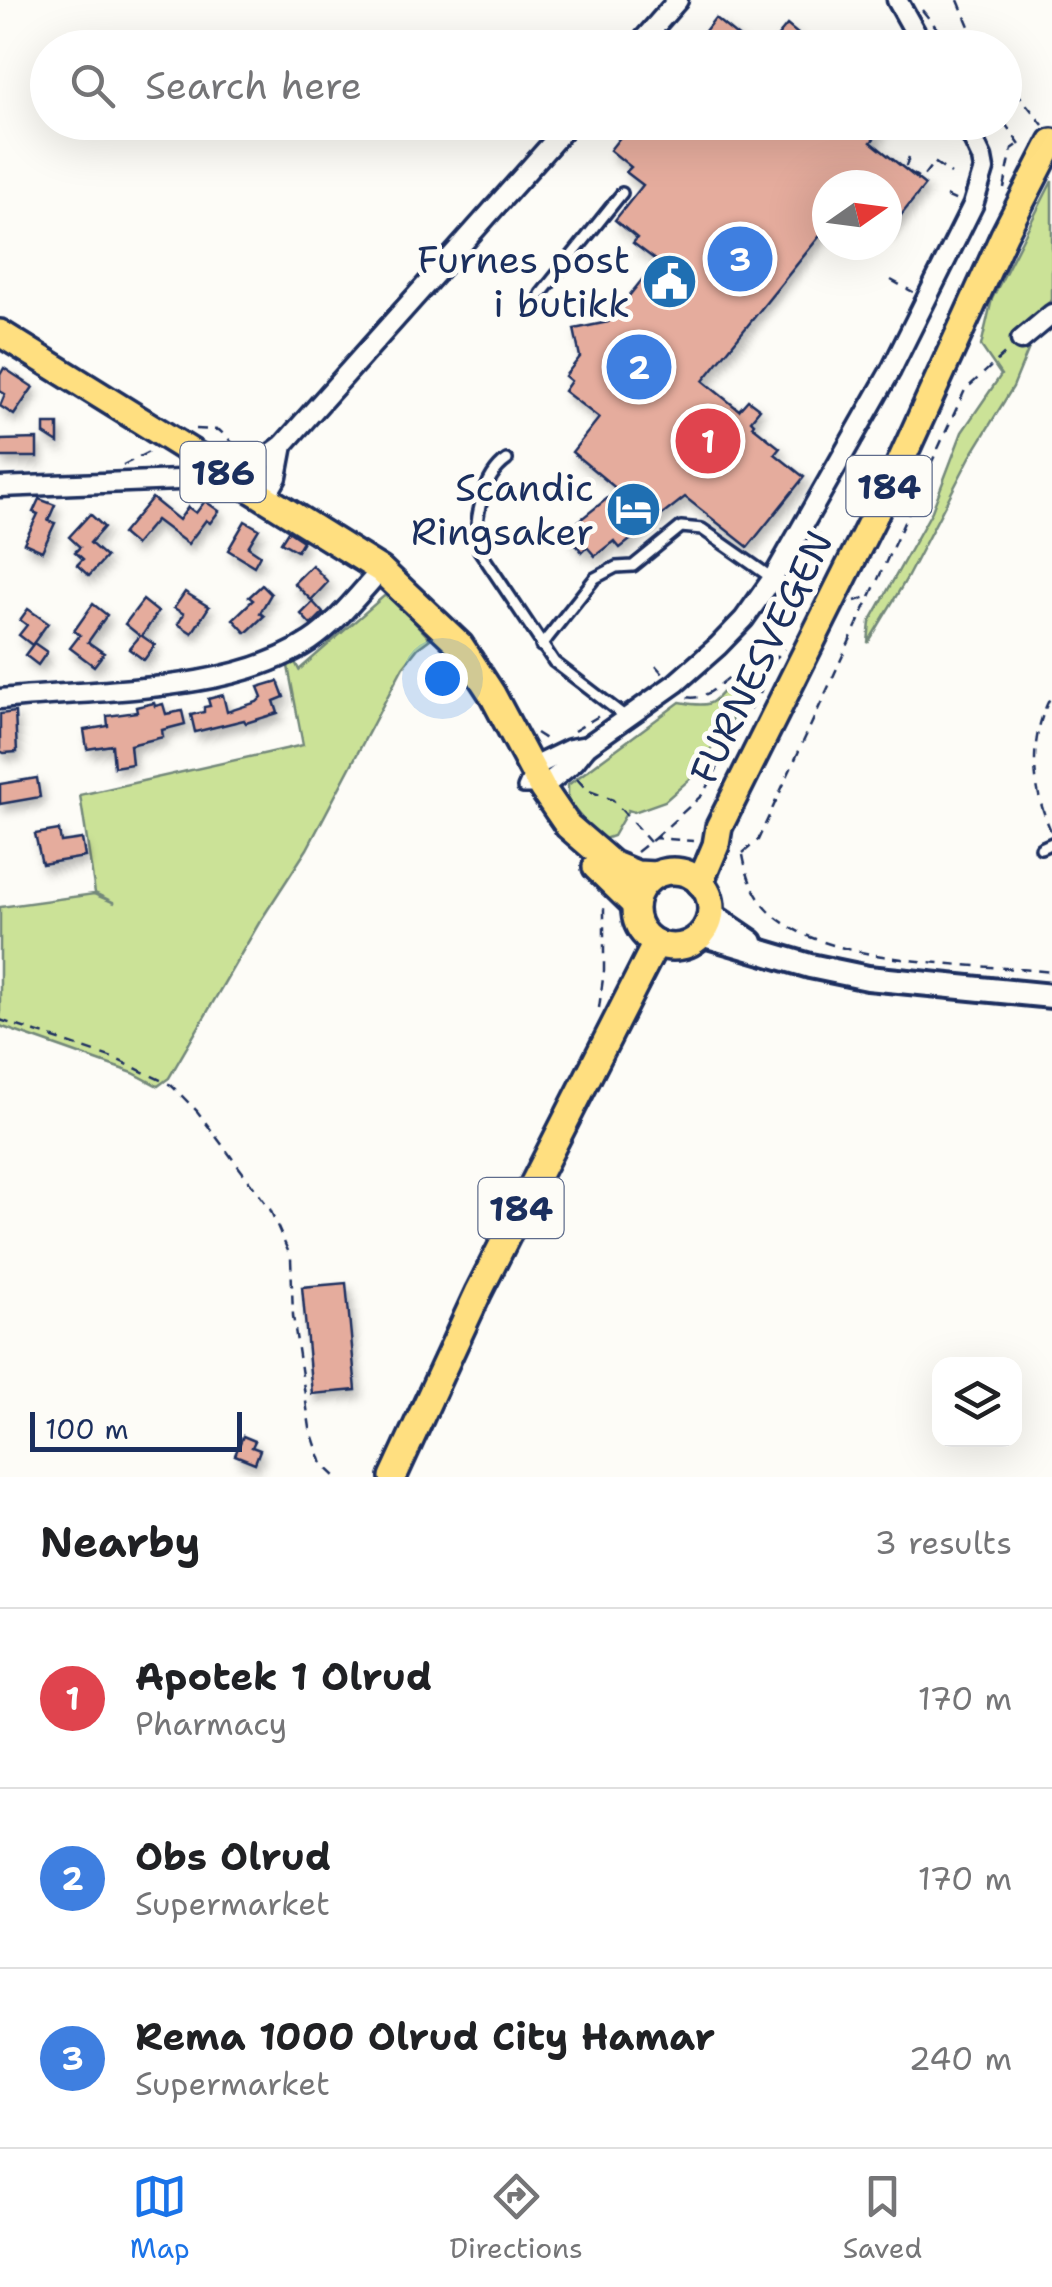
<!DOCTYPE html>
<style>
:root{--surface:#fff;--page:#f2f2f2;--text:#202124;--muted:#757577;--line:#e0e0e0;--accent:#1a73e8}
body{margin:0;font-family:"Shantell Sans",sans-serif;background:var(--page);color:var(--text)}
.controls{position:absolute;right:30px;bottom:30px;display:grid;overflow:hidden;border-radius:20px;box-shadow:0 10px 40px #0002}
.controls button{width:90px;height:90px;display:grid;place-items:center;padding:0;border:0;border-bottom:2px solid var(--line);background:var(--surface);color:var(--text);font:50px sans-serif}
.compass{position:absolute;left:812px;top:170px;width:90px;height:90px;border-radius:50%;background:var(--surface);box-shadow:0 10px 40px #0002;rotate:76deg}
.scale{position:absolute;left:30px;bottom:25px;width:212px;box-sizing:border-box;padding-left:10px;border:5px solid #1b2f5e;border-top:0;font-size:28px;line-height:35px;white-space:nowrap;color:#1b2f5e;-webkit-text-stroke:8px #fdfcf7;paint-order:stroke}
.you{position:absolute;left:442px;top:678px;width:35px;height:35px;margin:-25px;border:8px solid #fff;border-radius:50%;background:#1a73e8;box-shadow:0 0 0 15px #1a73e833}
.badge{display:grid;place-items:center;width:65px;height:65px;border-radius:50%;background:var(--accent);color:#fff;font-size:32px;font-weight:700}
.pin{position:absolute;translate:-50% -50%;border:5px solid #fff;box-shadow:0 2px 10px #0006}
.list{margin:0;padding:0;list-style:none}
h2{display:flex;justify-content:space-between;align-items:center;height:130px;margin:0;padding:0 40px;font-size:42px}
h2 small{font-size:32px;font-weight:400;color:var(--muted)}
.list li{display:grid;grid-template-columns:65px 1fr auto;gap:30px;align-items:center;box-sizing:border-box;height:180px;padding:0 40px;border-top:2px solid var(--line)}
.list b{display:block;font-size:38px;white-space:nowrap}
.list p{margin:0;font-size:32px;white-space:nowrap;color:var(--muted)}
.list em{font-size:32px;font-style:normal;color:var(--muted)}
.icon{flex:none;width:55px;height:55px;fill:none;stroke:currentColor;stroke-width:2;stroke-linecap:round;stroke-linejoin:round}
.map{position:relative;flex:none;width:1052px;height:1477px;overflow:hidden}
.search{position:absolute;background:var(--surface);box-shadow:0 10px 40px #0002;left:30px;right:30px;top:30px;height:110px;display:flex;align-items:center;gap:25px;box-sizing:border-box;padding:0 35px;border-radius:55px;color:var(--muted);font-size:38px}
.sheet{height:670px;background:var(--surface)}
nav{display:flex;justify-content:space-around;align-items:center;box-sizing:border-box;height:140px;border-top:2px solid var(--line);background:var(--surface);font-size:28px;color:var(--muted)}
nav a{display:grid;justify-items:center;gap:5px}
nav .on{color:var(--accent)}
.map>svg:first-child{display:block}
.green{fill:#cbe297;stroke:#73887a;stroke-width:2.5}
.building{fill:#e5ac9d;stroke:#1b2f5e;stroke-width:2.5;filter:url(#shadow)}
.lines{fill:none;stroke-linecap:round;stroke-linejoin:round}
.service-casing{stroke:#1b2f5e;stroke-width:16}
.minor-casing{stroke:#1b2f5e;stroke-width:25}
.secondary-casing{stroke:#1b2f5e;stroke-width:30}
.primary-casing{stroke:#1b2f5e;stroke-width:32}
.path{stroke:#1b2f5e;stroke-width:2.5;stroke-dasharray:10 8;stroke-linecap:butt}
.service{stroke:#fdfcf7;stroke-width:9}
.minor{stroke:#fdfcf7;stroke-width:18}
.secondary{stroke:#fdfcf7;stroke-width:22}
.primary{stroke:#ffdf80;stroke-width:25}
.labels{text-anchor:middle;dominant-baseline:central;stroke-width:10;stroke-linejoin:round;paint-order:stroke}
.shield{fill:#fdfcf7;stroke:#5f6c8c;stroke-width:2.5}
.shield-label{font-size:35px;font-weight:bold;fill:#1b2f5e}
.poi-label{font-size:38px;fill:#1b2f5e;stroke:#fdfcf7;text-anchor:end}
.street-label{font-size:38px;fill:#1b2f5e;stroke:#fdfcf7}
</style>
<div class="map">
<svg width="1052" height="1477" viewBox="0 0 1052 1477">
<defs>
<filter id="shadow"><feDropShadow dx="4" dy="7" stdDeviation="5" flood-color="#0004"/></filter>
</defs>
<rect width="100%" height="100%" fill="#fdfcf7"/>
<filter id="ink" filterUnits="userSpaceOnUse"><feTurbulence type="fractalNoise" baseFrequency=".01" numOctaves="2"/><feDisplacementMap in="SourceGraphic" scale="20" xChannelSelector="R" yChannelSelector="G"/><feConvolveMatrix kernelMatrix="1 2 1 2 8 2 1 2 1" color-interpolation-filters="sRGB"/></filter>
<g filter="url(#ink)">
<g class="green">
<polygon points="1052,181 1052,300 1047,304 1013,387 970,457 907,578 868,643 870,622 932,511 962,432 1001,375 981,346 992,299"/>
<polygon points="384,596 391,597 430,639 418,648 403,667 307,849 259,923 169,1078 158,1086 133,1073 0,1026 0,907 94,894 115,903 95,893 80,795 303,745 287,661 295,662 299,670"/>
<path d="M741 677 749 679 751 692 690 779 665 801 634 812 628 810 613 836 601 840 568 802V785L680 702C725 711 709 695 741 677Z"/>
</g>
<g class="building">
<polygon points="715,18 752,48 692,48"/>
<polygon points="787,25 815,48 768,48"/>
<polygon points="632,122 870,122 881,131 871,142 925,185 887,233 887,185 827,185 827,227 703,381 739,410 748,400 760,409 751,420 754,423 752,426 780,448 775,454 804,477 748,547 685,497 620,548 614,541 595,556 587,547 582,552 569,536 575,531 571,527 618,490 572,452 599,418 564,391 571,381 565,376 580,357 574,329 608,322 657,261 633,243 637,238 615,220 643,185 626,172 631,167 610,150"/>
<polygon points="4,368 33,387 14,415 0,406 5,394 0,391 0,375"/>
<polygon points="44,424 58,424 58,443 44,434"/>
<polygon points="37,439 37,457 0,457 0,440"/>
<polygon points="152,498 179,520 188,507 196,513 205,501 219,511 210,523 206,520 188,544 156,520 135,545 122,534"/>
<polygon points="39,499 55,505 48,521 55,523 42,551 24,543 38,514 33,512"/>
<polygon points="90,514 104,527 90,543 106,557 89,576 77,565 83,559 75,552 80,547 69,537"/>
<polygon points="245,521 259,529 248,547 260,555 254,566 228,550"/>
<polygon points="288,531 303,541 297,551 281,542"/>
<polygon points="312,565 328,582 311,600 294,583"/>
<polygon points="262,585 271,594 260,613 264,616 246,633 233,619 253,600 249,597"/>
<polygon points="185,592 209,607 192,633 178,624 184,614 174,608"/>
<polygon points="143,600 158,612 142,636 155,645 144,660 129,649 140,636 125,624"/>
<polygon points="313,602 323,613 311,625 301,614"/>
<polygon points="93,604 107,615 88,642 104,653 94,666 70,648 80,635 74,631"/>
<polygon points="28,609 48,623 32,645 19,635 27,625 20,620"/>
<polygon points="34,643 47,652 38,665 25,655"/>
<polygon points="278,681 284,697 274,701 278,713 246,723 244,720 195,732 191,715 204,712 204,707 210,706 208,699 223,695 227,712 257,702 262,697 258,687"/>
<polygon points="154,703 155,706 163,704 166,714 182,711 185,724 162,730 163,737 130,745 132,764 114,767 112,745 87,749 84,730 108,726 107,716 137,712 136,707"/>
<polygon points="15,712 17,752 4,753 0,751 0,714"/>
<polygon points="37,778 40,797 0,804 0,784"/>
<polygon points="59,830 61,842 82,839 85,857 42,864 35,834"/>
<polygon points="346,1283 356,1390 312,1394 302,1287"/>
<polygon points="243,1436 255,1441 252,1447 260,1450 255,1463 235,1455"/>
</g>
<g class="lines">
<defs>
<g id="service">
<polyline points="541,294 622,193"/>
<path d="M507 460C483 476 472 523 479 550L554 662 627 718"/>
<polyline points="541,646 595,578 616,567 633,566 681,527 702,529 772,578"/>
<polyline points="530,772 523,788 540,788"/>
<polyline points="1041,848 1052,843"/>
</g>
<g id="minor">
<polyline points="897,0 924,48"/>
<polyline points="636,48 678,0"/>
<polyline points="1021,340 1052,314"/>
<polyline points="242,484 257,464 283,445 571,122"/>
<polyline points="0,487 179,480"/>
<polyline points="265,498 277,477 283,445"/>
<path d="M0 699C93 689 231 694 310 641 337 623 359 594 381 570"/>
<polyline points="531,768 570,749 587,746"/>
<polyline points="542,788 575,761 587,746 676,683 718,646 744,619 773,578 891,370 973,205 984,169 982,158 965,122"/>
</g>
<g id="secondary">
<polyline points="710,914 751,942"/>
<polyline points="701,934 810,966 868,978 1052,996"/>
</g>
<g id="primary">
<polyline points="0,333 381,570 460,645 492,694 542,788 568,826 612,864 637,874 656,875"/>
<polyline points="596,867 635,905"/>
<circle cx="673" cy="909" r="38"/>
<polyline points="700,883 716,845 719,827 895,474 1004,235 1052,142"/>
<polyline points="393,1477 478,1293 656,943"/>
</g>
</defs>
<use href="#service" class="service-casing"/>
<use href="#minor" class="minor-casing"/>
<use href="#secondary" class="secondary-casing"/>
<use href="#primary" class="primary-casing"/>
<g class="path">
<polyline points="958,0 971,31 983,48"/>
<polyline points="922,10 953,48"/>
<polyline points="1004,76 1043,125"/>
<polyline points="1004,122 1024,151"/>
<polyline points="909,157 905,169 921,179 934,162 951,174"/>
<polyline points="1004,188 1012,149 1019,144"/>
<polyline points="946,196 957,201"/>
<polyline points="891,280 913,292"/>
<polyline points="196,429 219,430 244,454"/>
<polyline points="123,465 151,451"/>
<polyline points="819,579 819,532"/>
<polyline points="855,601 870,596"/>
<polyline points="656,666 663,674"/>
<polyline points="759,675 785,649"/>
<polyline points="574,731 602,714"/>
<polyline points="536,733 550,742"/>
<polyline points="577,779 587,790 613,800 650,842"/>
<path d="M1051 831C1031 786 1028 739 1052 694"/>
<path d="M655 838 702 795 761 691C761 679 757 672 746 668 723 676 711 702 686 697"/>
<polyline points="637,852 655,838 694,841"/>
<polyline points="743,853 758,840 965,390 1009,350"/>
<path d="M743 855C747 876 753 894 768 910 823 967 977 963 1052 972"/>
<polyline points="599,1008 604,971 604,902"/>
<polyline points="0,1020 116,1059 171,1085 197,1111 270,1209 291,1258 293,1316 310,1428 322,1464 336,1477"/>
</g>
<use href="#service" class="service"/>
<use href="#minor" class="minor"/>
<use href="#secondary" class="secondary"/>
<use href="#primary" class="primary"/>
</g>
</g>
<defs>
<symbol id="civic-disc" viewBox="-11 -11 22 22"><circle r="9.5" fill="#1f6fb2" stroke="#fdfcf7"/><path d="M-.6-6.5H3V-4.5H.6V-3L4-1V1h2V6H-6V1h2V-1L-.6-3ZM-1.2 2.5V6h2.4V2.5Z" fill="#fff"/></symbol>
<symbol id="hotel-disc" viewBox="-11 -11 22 22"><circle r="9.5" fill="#1f6fb2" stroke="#fdfcf7"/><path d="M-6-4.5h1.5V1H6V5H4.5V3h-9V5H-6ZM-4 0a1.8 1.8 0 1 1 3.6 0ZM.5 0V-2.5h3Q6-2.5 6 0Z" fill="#fff"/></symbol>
</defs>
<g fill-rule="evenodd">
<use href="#civic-disc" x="638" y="250" width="63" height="63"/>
<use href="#hotel-disc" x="602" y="478" width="63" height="63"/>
</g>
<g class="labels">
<g class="shield">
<rect x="180.5" y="442" width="85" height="60" rx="8"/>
<rect x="846.5" y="456" width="85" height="60" rx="8"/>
<rect x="478.5" y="1178" width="85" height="60" rx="8"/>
</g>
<g class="shield-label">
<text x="223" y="472">186</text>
<text x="889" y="486">184</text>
<text x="521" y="1208">184</text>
</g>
<g class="poi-label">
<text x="630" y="259">Furnes post<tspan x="630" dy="44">i butikk</tspan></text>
<text x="594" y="487">Scandic<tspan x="594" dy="44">Ringsaker</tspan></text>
</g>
<g class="street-label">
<text transform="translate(761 657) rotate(-64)">FURNESVEGEN</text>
</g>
</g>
</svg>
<div class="controls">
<button><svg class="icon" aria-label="layers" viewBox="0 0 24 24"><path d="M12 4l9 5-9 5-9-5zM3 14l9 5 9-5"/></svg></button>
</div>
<svg class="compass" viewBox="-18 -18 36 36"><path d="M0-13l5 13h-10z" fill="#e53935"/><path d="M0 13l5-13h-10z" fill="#757577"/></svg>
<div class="scale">100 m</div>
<div class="you"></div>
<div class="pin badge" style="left:708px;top:441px;background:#e0444e">1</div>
<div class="pin badge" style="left:639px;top:367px;background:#3f7fe0">2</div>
<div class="pin badge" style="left:740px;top:259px;background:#3f7fe0">3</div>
<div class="search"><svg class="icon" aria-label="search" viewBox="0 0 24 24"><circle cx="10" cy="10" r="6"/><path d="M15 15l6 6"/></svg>Search here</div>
</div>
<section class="sheet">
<h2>Nearby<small>3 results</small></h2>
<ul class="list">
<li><span class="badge" style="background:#e0444e">1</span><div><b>Apotek 1 Olrud</b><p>Pharmacy</p></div><em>170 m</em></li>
<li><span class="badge" style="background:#3f7fe0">2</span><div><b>Obs Olrud</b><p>Supermarket</p></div><em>170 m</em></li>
<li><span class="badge" style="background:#3f7fe0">3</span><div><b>Rema 1000 Olrud City Hamar</b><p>Supermarket</p></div><em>240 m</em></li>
</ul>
</section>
<nav>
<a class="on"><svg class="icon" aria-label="map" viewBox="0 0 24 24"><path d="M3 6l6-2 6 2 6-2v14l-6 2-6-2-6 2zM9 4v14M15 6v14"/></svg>Map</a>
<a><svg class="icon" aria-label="directions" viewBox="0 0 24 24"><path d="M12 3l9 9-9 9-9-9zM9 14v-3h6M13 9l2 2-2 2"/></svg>Directions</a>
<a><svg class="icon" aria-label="saved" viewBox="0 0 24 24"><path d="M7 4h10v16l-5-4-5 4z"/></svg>Saved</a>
</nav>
